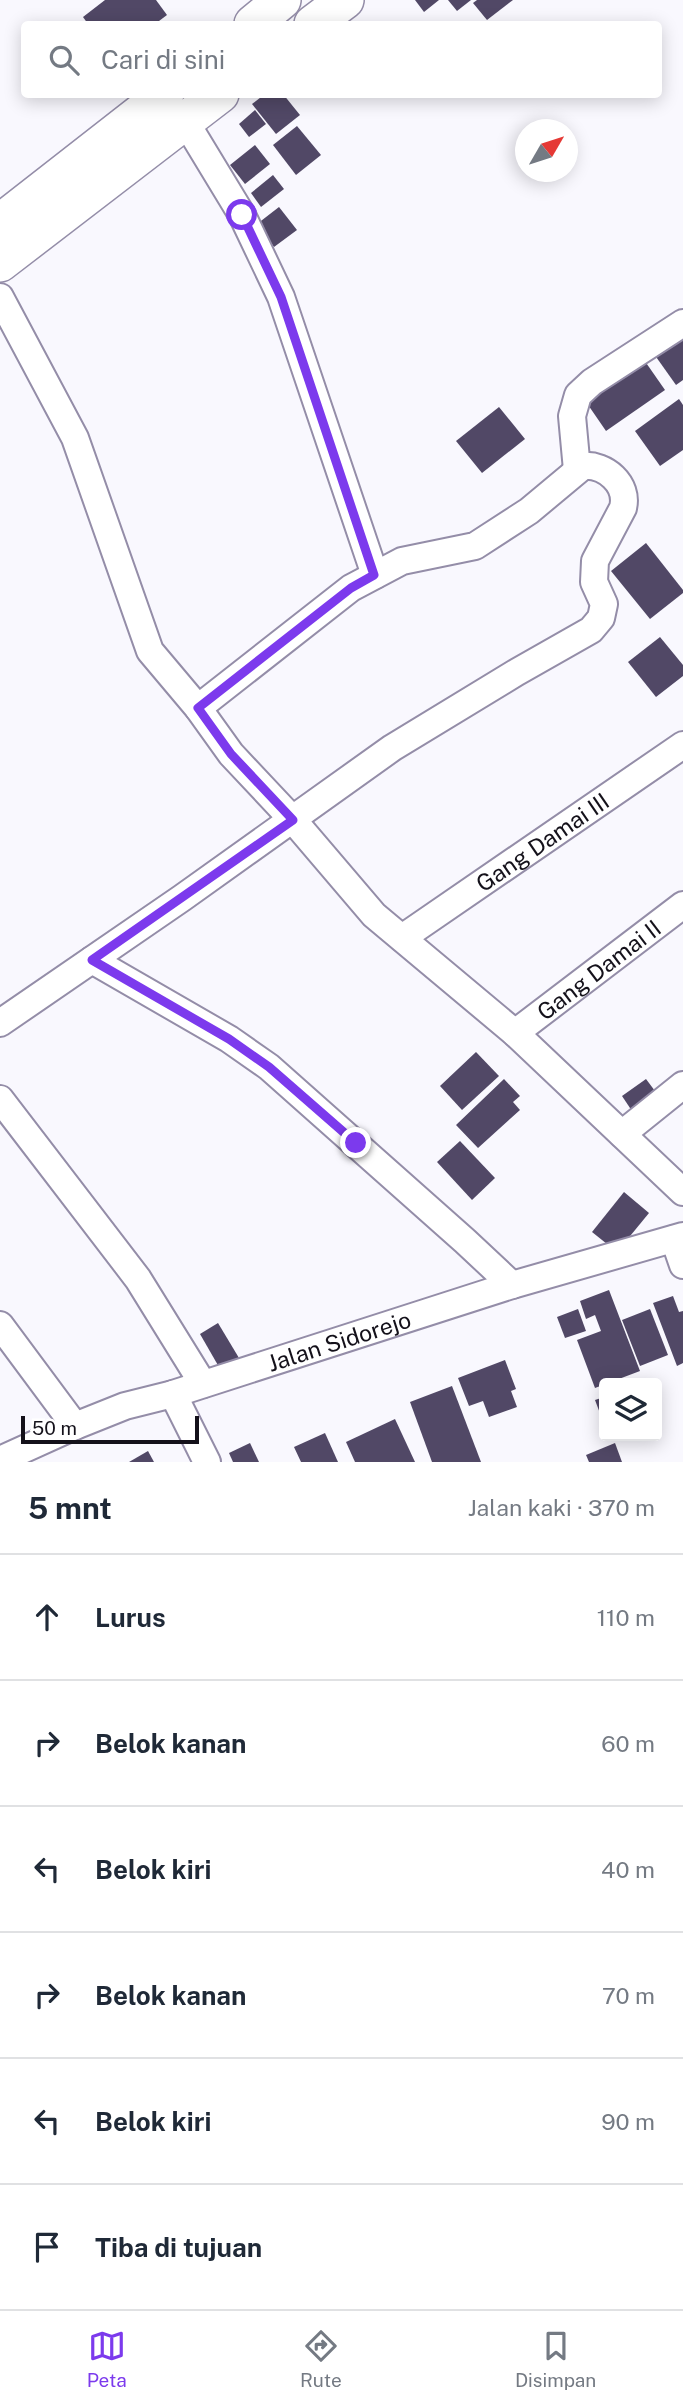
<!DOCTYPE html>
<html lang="id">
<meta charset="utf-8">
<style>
:root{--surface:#fff;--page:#f6f6f7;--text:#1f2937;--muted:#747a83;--line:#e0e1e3;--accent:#7c3aed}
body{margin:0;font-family:"Public Sans",sans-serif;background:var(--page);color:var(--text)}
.controls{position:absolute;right:21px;bottom:21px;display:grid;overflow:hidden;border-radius:7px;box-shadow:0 4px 18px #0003}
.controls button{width:63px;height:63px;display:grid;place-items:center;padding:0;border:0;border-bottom:2px solid var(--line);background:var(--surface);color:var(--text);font:35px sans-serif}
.compass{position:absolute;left:515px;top:119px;width:63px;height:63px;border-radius:50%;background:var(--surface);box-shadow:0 4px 18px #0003;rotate:51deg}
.scale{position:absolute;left:21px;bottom:18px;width:178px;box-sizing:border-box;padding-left:7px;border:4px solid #14111a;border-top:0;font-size:19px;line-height:24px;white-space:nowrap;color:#14111a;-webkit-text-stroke:5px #fff;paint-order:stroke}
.stop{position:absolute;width:21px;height:21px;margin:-16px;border:5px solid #7c3aed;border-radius:50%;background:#fff}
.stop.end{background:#7c3aed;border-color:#fff;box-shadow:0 2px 7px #0008}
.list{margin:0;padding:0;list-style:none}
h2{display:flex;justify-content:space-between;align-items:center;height:91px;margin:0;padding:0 28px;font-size:30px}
h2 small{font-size:23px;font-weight:400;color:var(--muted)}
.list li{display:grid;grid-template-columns:46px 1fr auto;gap:21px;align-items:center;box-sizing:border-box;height:126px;padding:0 28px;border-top:2px solid var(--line)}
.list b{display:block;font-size:26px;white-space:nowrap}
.list em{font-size:23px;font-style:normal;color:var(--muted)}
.icon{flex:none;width:38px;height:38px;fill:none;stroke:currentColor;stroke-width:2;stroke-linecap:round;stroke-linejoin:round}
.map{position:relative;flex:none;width:683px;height:1462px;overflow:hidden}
.search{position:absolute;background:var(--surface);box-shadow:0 4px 18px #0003;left:21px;right:21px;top:21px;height:77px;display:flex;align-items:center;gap:18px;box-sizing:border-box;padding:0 24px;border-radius:7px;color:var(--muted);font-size:26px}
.sheet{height:847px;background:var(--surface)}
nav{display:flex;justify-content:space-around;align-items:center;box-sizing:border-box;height:98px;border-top:2px solid var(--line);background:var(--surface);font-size:19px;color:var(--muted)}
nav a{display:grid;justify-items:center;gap:4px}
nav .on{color:var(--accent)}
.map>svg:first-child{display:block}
.building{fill:#514866}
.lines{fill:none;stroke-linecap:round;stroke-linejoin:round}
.street-casing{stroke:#948da8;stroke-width:30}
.secondary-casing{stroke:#948da8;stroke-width:40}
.street{stroke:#fff;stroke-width:26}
.secondary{stroke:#fff;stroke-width:37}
.route{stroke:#7c3aed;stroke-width:9}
.labels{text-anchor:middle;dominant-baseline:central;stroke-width:7;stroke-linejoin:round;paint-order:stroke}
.street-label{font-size:23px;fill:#14111a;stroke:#fff}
</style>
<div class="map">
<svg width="683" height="1462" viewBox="0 0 683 1462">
<rect width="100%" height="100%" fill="#f9f8fe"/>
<g class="building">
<polygon points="105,0 156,0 167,15 155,24 88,24 83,17"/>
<polygon points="415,0 439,0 424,12"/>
<polygon points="448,0 471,0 457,11"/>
<polygon points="477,0 513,0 487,20 473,3"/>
<polygon points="265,94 283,94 300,115 276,134 252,104"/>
<polygon points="255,110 266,124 249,137 239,124"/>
<polygon points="297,126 321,155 296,175 273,145"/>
<polygon points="255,145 270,164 245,184 230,165"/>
<polygon points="273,175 284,189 261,207 251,193"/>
<polygon points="279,207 297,230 274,247 257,224"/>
<polygon points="683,333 683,380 676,385 654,354"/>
<polygon points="642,357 665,390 606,431 584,399"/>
<polygon points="679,399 683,405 683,450 660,466 635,431"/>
<polygon points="499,407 525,439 482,473 456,441"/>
<polygon points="646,543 683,590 683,593 650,619 611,571"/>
<polygon points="660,637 683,665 683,676 656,697 628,662"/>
<polygon points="476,1052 499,1076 462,1110 440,1086"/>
<polygon points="504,1079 520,1096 513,1102 520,1110 478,1148 456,1125"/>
<polygon points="646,1079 661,1099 636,1117 622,1096"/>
<polygon points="460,1141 495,1178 472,1200 437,1162"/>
<polygon points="624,1192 649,1213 617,1252 592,1232"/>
<polygon points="609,1290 640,1371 595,1388 577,1340 601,1331 595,1315 586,1319 580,1301"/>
<polygon points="673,1296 679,1312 683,1311 683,1363 677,1366 653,1303"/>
<polygon points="578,1309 586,1331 565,1338 557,1317"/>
<polygon points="650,1309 668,1355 640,1366 622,1320"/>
<polygon points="218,1323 242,1363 223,1374 200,1334"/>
<polygon points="505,1360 516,1389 511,1391 517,1407 489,1417 483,1401 469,1406 458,1378"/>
<polygon points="452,1386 481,1462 432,1462 410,1402"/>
<polygon points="604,1397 604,1424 595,1400"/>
<polygon points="395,1419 415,1462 355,1462 346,1442"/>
<polygon points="325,1433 338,1462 301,1462 294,1447"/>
<polygon points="250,1443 259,1462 233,1462 229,1453"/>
<polygon points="615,1443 622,1462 589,1462 586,1455"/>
<polygon points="148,1451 154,1462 129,1462"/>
</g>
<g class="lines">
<defs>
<g id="street">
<polyline points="185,121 242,215 281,297 375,575"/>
<polyline points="0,297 75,438 150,651 198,708 231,754 293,820 374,915 515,1033 683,1192"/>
<polyline points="577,470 572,416 578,395 592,382 683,323"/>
<path id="s1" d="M402 938 683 745"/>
<polyline points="92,960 229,1039 269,1067 465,1241 512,1285"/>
<path d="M0 1023 182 898 392 748 517 672 591 630 601 618 604 604 594 582 595 561 623 508C629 484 605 464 583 466L529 511 475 546 402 561 351 588 198 708"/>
<path id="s2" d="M515 1033 683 905"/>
<polyline points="0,1099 138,1279 203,1384"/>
<polyline points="622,1134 683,1085"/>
<polyline points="674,1239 683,1265"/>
<polyline points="0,1325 75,1426"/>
<polyline points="173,1394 207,1462"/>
<path id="s3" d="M0 1460 75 1426 125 1406 173 1394 512 1285 683 1236"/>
</g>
<g id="secondary">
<polyline points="253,24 282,0"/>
<polyline points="313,24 345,0"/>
<polyline points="0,223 165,94"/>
<polyline points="0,263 220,94"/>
</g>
</defs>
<use href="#street" class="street-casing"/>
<use href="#secondary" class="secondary-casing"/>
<use href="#street" class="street"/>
<use href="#secondary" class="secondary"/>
</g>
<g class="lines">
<polyline class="route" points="242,215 281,297 374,575 351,588 198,708 231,754 293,820 92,960 229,1039 269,1067 356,1143"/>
</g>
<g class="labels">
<g class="street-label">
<text stroke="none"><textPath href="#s1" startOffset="170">Gang Damai III</textPath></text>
<text stroke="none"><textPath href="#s2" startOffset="105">Gang Damai II</textPath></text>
<text stroke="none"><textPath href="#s3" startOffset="360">Jalan Sidorejo</textPath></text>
</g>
</g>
</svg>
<div class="controls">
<button><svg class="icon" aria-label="layers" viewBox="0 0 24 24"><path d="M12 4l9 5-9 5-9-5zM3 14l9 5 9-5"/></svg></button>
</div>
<svg class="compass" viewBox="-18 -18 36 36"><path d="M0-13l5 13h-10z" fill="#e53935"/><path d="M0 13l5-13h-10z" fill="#747a83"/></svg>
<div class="scale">50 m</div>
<div class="stop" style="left:242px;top:215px"></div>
<div class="stop end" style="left:356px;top:1143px"></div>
<div class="search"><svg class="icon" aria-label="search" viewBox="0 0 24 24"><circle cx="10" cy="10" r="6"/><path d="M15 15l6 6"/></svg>Cari di sini</div>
</div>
<section class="sheet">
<h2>5 mnt<small>Jalan kaki · 370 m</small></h2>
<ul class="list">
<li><svg class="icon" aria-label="ahead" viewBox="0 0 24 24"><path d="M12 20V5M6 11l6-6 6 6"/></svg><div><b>Lurus</b></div><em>110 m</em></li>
<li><svg class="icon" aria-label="right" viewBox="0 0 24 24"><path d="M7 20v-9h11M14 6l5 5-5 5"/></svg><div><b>Belok kanan</b></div><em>60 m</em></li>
<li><svg class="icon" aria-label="left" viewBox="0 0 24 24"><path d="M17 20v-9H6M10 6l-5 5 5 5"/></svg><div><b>Belok kiri</b></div><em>40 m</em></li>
<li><svg class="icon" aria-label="right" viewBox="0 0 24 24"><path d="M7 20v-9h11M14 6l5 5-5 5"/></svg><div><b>Belok kanan</b></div><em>70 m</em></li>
<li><svg class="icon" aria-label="left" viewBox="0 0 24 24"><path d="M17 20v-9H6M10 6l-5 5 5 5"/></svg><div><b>Belok kiri</b></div><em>90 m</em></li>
<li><svg class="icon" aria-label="arrive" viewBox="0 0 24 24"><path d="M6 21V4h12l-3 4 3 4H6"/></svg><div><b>Tiba di tujuan</b></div></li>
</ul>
</section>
<nav>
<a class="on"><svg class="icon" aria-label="map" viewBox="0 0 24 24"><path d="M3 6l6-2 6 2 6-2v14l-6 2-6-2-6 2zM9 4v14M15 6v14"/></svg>Peta</a>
<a><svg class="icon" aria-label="directions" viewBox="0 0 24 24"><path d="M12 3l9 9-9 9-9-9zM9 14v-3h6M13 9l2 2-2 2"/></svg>Rute</a>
<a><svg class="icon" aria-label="saved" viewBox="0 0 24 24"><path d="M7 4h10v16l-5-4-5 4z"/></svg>Disimpan</a>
</nav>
